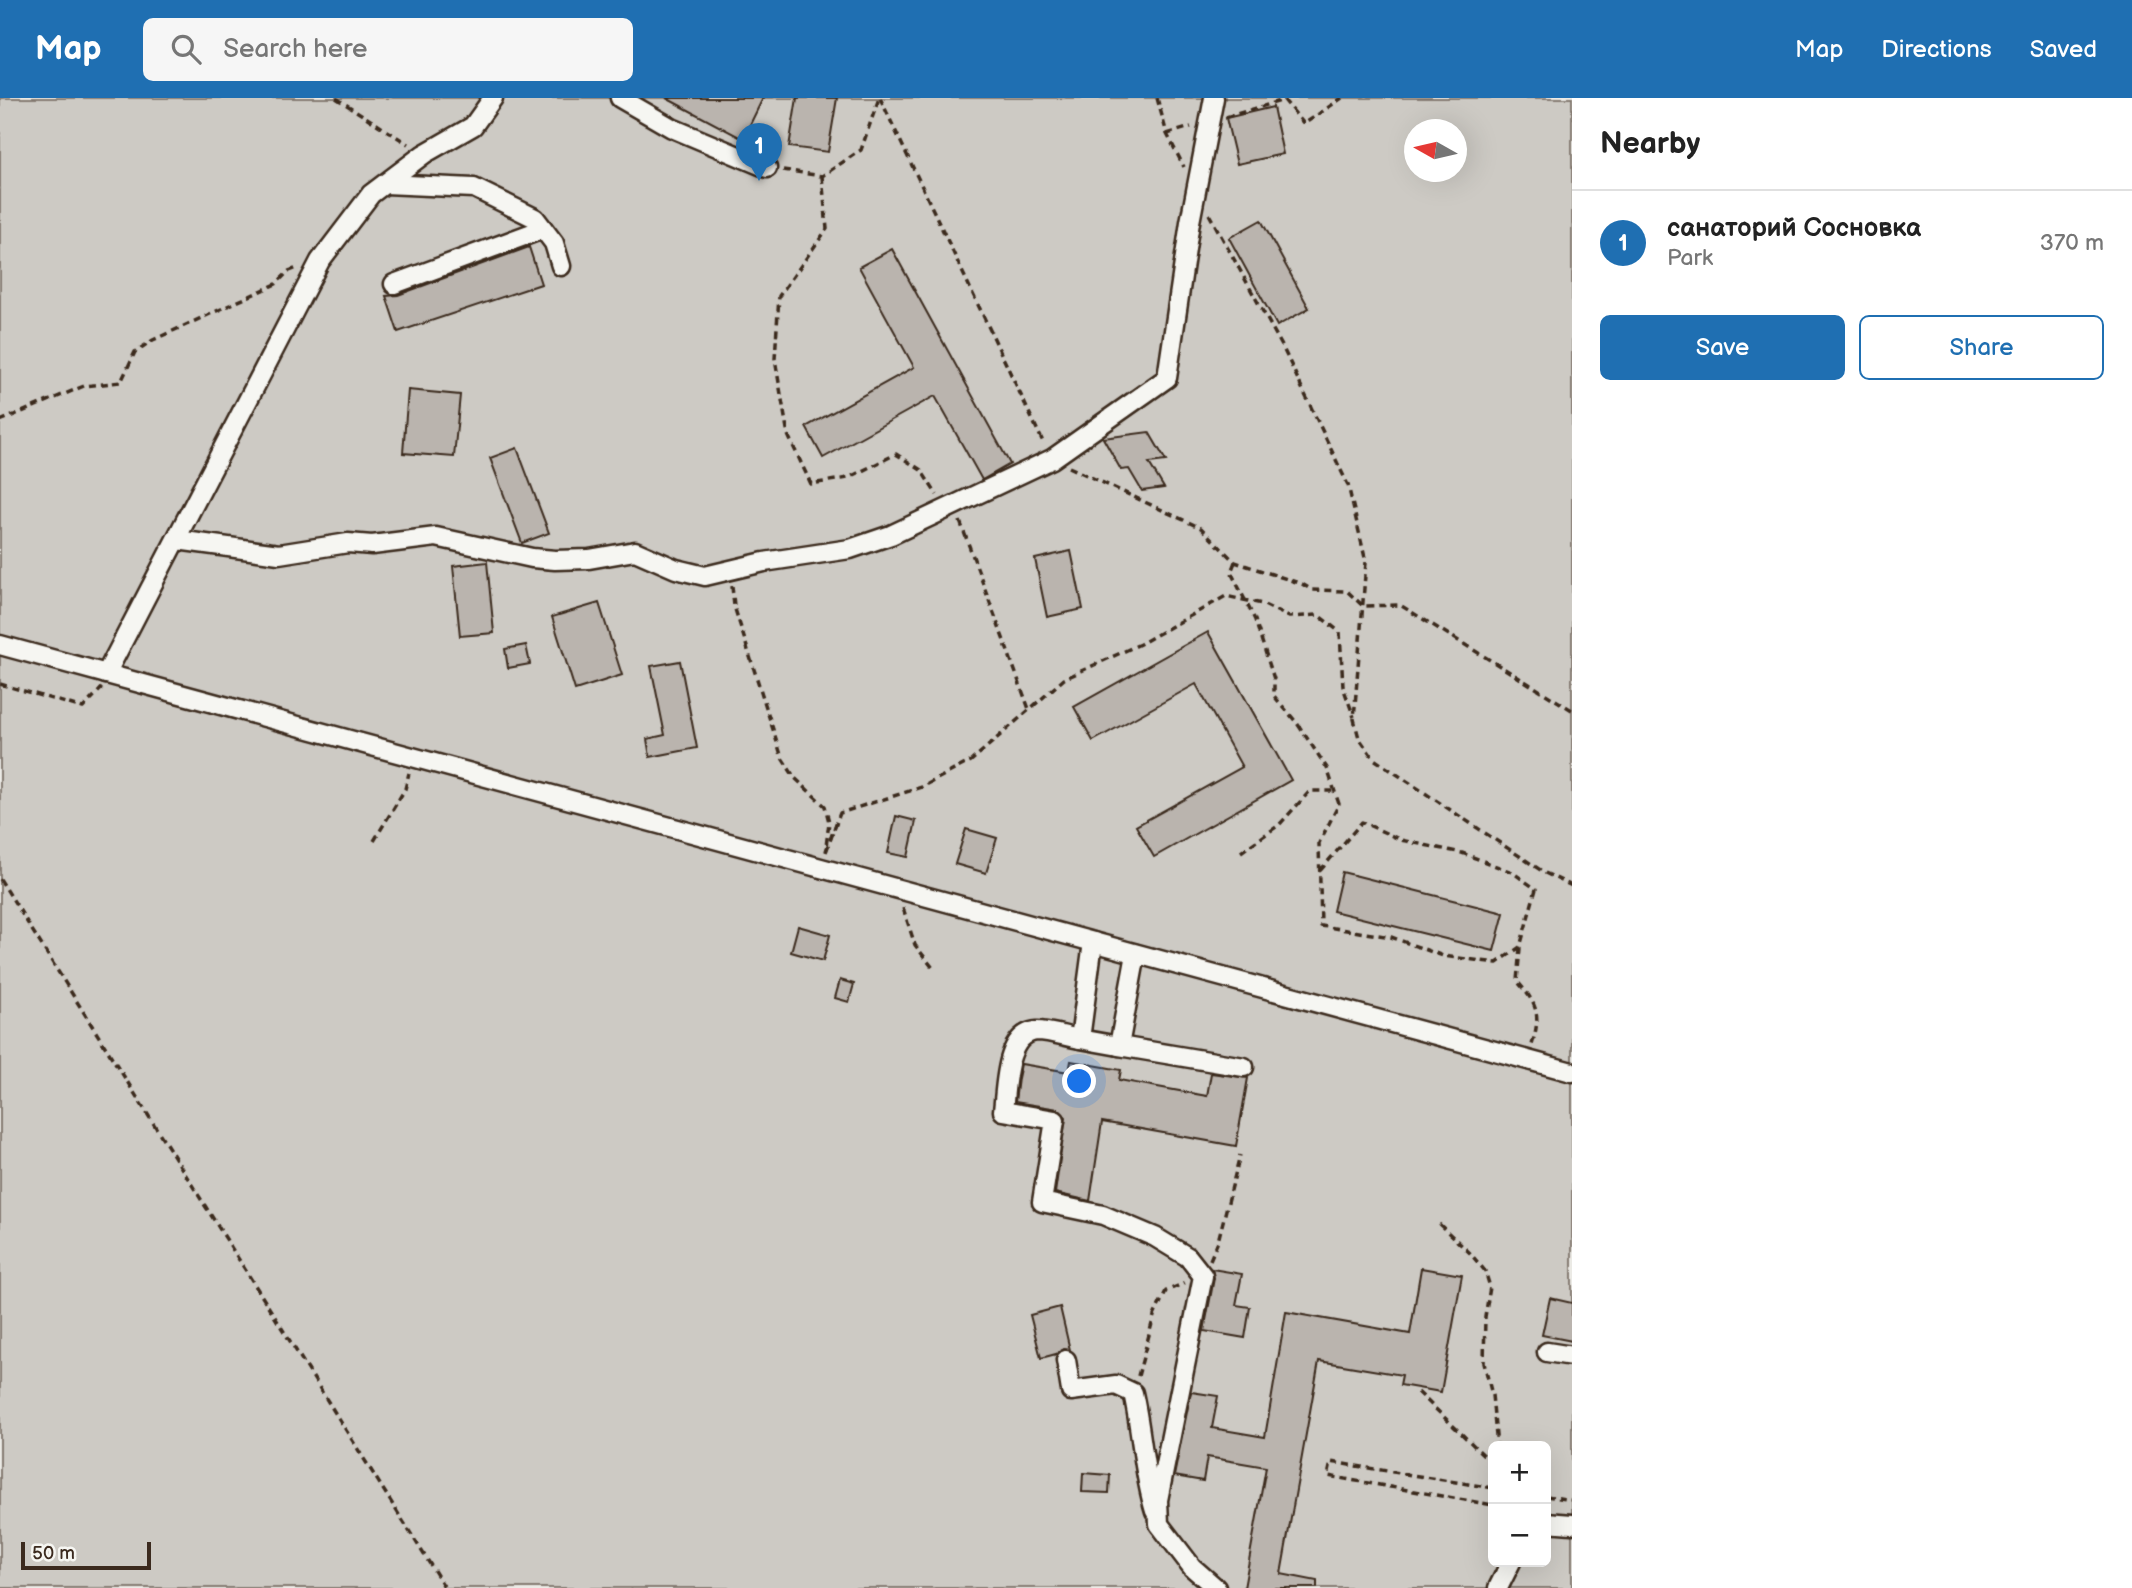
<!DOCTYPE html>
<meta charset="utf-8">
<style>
:root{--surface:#fff;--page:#f6f6f6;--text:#222;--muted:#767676;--line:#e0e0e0;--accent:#1f6fb2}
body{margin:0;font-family:"Balsamiq Sans",sans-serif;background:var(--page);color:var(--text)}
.controls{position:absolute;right:21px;bottom:21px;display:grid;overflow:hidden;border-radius:10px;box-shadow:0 7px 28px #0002}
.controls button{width:63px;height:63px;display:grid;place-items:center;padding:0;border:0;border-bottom:2px solid var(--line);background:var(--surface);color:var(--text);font:35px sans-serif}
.compass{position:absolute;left:1404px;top:21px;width:63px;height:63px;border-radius:50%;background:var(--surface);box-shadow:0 7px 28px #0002;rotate:278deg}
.scale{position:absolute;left:21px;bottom:18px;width:130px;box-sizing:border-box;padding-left:7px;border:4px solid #3b2a1e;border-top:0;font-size:19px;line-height:24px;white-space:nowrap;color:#3b2a1e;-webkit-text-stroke:5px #f6f6f2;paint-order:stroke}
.you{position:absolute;left:1080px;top:984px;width:24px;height:24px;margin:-18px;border:5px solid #fff;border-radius:50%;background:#1a73e8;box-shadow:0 0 0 10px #1a73e833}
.badge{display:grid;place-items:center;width:46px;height:46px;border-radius:50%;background:var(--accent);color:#fff;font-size:23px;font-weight:700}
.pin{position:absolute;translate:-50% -58px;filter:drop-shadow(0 2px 4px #0008)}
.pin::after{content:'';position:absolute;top:37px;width:24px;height:21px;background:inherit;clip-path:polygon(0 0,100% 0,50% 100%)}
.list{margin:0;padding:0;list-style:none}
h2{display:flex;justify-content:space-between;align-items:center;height:91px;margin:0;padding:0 28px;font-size:30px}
h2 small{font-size:23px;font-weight:400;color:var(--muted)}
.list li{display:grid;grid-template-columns:46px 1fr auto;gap:21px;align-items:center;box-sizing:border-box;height:105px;padding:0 28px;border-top:2px solid var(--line)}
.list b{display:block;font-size:26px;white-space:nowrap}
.list p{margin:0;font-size:23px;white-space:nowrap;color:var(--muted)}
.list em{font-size:23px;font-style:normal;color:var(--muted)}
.actions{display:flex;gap:14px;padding:21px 28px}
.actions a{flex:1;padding:16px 0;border:2px solid var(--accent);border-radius:10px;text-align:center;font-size:24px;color:var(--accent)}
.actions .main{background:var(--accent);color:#fff}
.icon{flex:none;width:38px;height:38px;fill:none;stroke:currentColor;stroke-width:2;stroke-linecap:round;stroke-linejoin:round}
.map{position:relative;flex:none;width:1572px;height:1490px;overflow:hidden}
header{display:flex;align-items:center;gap:42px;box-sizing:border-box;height:98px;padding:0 35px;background:var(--accent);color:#fff}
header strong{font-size:33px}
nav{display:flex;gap:38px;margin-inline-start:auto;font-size:24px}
.search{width:490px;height:63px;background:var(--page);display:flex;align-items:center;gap:18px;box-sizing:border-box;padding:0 24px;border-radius:10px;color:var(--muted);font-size:26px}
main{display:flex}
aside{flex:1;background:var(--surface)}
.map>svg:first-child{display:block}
.green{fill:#cdcac4;stroke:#847a71;stroke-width:2;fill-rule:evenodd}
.building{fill:#bab4ae;stroke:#3b2a1e;stroke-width:2}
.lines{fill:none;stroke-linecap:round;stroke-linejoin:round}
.minor-casing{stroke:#3b2a1e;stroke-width:23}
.path{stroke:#3b2a1e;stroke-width:3.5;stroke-dasharray:7 5;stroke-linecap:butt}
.minor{stroke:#f6f6f2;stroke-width:18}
</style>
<header>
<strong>Map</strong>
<div class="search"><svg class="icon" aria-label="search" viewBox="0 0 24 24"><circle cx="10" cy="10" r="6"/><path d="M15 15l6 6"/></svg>Search here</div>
<nav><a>Map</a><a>Directions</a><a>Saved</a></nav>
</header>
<main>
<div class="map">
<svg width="1572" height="1490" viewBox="0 0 1572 1490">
<rect width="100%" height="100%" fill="#ebeae5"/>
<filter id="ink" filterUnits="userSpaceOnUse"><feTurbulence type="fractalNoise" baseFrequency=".0143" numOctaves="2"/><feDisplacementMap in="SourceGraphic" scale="14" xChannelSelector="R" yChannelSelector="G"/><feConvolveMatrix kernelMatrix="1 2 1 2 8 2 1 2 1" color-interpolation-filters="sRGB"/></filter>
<g filter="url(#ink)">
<path class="green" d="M0 0H1572V1490H0ZM1414 32H1456V74H1414ZM1493 1348H1546V1464H1493Z"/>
<g class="building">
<polygon points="666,0 763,0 743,41"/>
<polygon points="797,0 837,0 828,54 789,49"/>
<polygon points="1273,9 1283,56 1237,66 1226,20"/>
<polygon points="1261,122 1309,210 1277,228 1229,140"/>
<polygon points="529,149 541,186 398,234 386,198 398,197"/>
<polygon points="892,151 1010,366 982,382 935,298 823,360 806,329 914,269 859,169"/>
<polygon points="408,292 460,297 454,359 403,355"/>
<polygon points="1149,334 1166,363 1149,365 1164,390 1142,393 1129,371 1121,372 1103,340"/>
<polygon points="517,350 549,435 522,445 490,360"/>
<polygon points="1071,453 1083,511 1047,519 1035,461"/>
<polygon points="487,464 494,535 460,538 453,468"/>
<polygon points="599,505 622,577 575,592 552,519"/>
<polygon points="1208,534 1291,682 1154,759 1136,728 1242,669 1196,586 1093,643 1074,609"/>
<polygon points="526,547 530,566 508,570 505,551"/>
<polygon points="680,563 697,650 650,659 647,641 665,637 651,568"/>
<polygon points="896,718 916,723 908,759 888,755"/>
<polygon points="966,731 997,740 986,775 955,766"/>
<polygon points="1342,774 1504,815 1494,853 1333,813"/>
<polygon points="798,828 830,837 823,863 791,854"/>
<polygon points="840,882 854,886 849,904 835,900"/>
<polygon points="1071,963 1121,972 1119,982 1207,998 1211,975 1248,980 1236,1048 1102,1024 1090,1103 1055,1095 1066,1019 1058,1011 1015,1004 1018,980 1021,966 1069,974"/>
<polygon points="1421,1170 1462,1177 1441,1294 1400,1287 1402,1277 1319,1263 1281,1476 1317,1483 1317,1490 1244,1490 1266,1369 1207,1359 1203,1383 1174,1378 1191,1294 1218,1298 1212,1330 1265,1339 1286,1214 1410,1236"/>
<polygon points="1212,1171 1242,1176 1236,1207 1250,1209 1245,1240 1204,1233 1214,1180"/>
<polygon points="1550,1200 1572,1205 1572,1243 1542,1237"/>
<polygon points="1060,1209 1070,1252 1064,1251 1056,1256 1041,1260 1030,1217"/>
<polygon points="1083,1375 1110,1377 1109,1395 1082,1394"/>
</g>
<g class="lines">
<defs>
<g id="minor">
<polyline points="620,0 672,30 767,70"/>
<polyline points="385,86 474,90 535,120 554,145 561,168"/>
<polyline points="394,186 543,131"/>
<polyline points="177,442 279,456 348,445 372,447 436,439 532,460 555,462 589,461 635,453 676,471 705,478 764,464 850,451 891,437 1052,361 1167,280 1190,124 1214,0"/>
<polyline points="0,547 1572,974"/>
<polyline points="106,576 320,163 371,96 424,56 473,28 493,0"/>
<polyline points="1093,844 1080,941 1119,948 1136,856"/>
<path d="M1080 941C1067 939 1050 933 1037 933 1005 935 1006 990 1003 1013L1055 1022 1042 1104 1103 1117 1155 1139 1188 1159 1203 1178 1158 1402 1159 1426 1192 1469 1216 1490"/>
<polyline points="1119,948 1244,969"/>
<polyline points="1547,1254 1572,1258"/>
<path d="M1066 1262 1071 1293 1116 1287 1133 1295C1142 1334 1143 1375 1155 1413"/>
<polyline points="1546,1424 1572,1426"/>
<polyline points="1498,1490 1511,1464"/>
</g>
</defs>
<use href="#minor" class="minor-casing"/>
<g class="path">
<polyline points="336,0 408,46"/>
<polyline points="880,0 1044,346"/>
<polyline points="1157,0 1167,36 1184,69"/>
<polyline points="1226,19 1284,2 1304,26 1342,0"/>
<polyline points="1167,36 1191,29"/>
<polyline points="783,72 822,78 861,52 879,0"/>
<polyline points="822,78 827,131 779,198 775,261 788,337 811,386 848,380 896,356 921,372 937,397"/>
<polyline points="1209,116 1282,248 1348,387 1366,464 1354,621 1359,640 1374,661 1545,775 1572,788"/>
<polyline points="0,323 84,288 121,284 135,254 153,242 276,186 289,173 298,170"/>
<polyline points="1069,369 1201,430 1235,464 1302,486 1312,492 1347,493 1363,508 1400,507 1572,612"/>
<polyline points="960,423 1029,611"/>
<polyline points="1235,464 1231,474 1255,522 1274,581 1274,598 1297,625 1327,670 1339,706 1319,745 1321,828 1391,839 1443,858 1497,865 1520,849 1536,791 1512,774 1462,755 1401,742 1362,724 1318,775"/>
<polyline points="732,488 734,508 782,660 795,680 825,708 829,724 826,749"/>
<polyline points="0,586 83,610 102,590"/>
<polyline points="374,743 405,691 409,675"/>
<polyline points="826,753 840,715 922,689 971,663 1064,581 1140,546 1226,498 1262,506 1289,519 1318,517 1340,534 1343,589 1354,619"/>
<polyline points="826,754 837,723"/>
<polyline points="1241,754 1279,727 1310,693 1335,693"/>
<polyline points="0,781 445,1490"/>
<polyline points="903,810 915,847 933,870"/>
<path d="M1520 850 1517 883C1538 907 1541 916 1532 947"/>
<polyline points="1439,1126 1470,1155 1485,1173 1490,1189 1485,1219 1484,1265 1492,1297 1497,1348"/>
<polyline points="1210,1162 1218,1143 1240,1057"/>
<polyline points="1138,1278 1154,1218 1166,1193 1185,1185"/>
<polyline points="1418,1294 1493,1366"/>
<polyline points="1493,1390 1331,1364 1328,1378 1493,1407"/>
<polyline points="1546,1398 1572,1402"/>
</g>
<use href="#minor" class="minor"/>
</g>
</g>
</svg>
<div class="controls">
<button>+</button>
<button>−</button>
</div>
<svg class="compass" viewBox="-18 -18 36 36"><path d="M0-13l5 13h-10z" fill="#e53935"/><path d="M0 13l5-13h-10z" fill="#767676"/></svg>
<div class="scale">50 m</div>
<div class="you"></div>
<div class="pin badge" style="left:759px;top:83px">1</div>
</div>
<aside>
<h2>Nearby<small></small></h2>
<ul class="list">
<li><span class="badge">1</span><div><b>санаторий Сосновка</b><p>Park</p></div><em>370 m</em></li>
</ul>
<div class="actions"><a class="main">Save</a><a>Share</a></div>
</aside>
</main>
